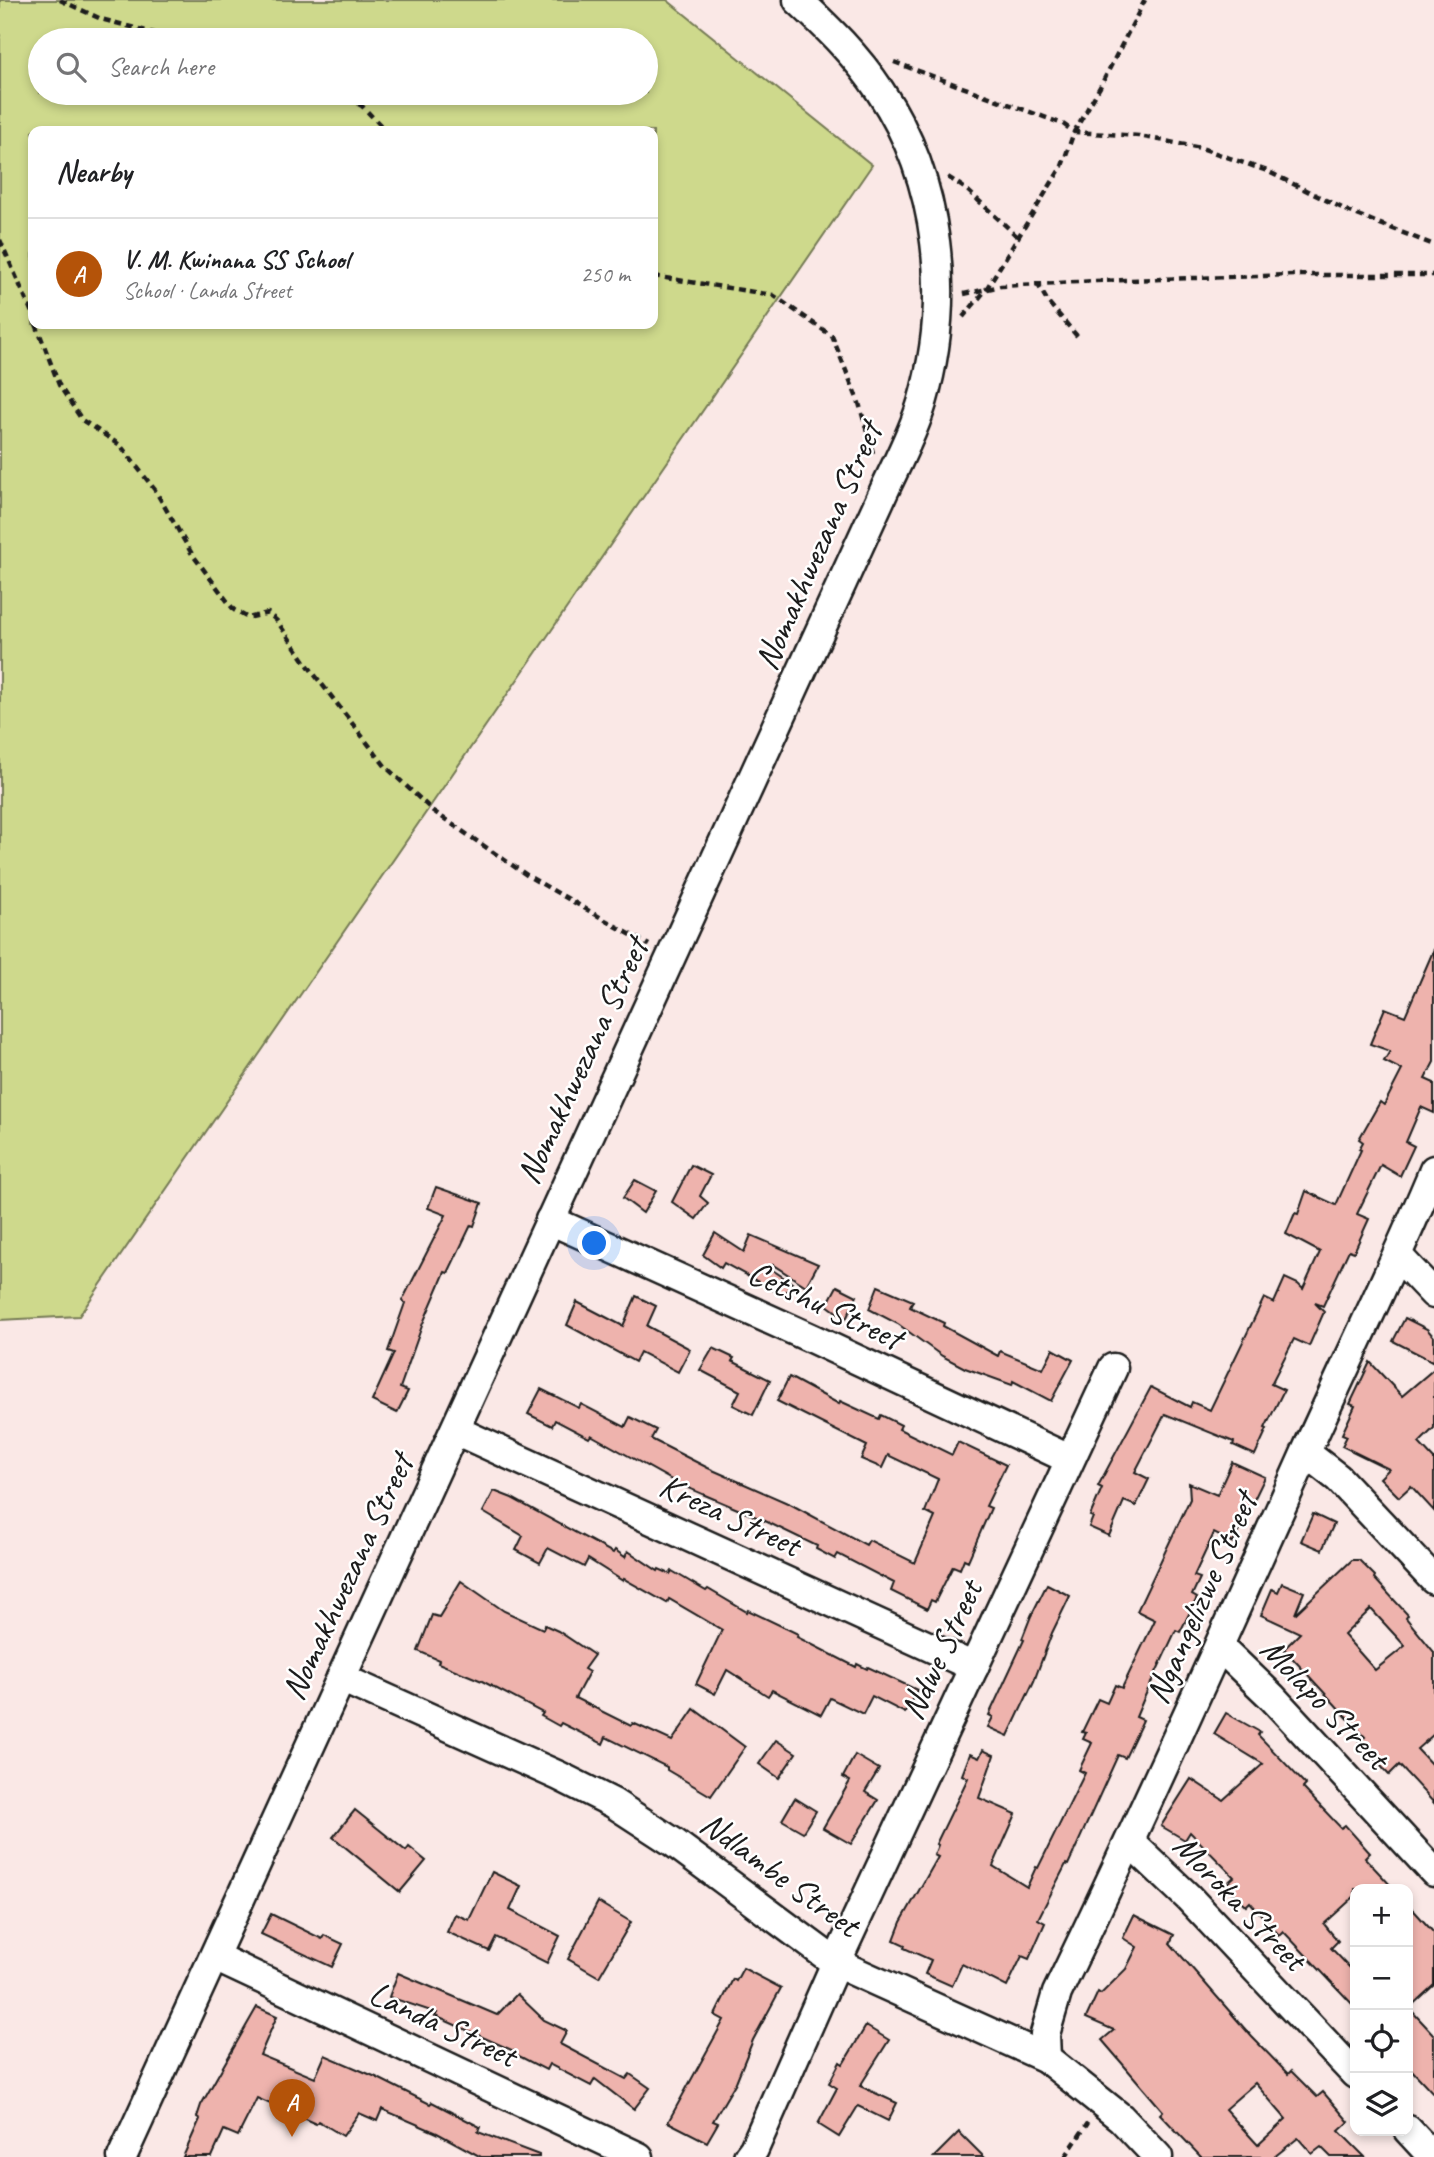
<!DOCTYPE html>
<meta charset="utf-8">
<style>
:root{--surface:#fff;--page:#f6f6f6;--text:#202124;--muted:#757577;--line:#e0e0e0;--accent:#b45309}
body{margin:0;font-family:Caveat,sans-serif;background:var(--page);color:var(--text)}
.controls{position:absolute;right:21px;bottom:21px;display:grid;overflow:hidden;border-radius:14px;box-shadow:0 4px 10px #0003}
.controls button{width:63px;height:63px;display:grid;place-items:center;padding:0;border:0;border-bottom:2px solid var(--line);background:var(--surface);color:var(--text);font:35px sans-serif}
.you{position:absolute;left:595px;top:1244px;width:24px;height:24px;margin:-18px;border:5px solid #fff;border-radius:50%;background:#1a73e8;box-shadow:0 0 0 10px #1a73e833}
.badge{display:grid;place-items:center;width:46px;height:46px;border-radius:50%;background:var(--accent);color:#fff;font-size:23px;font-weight:700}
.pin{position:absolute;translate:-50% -58px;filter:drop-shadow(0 2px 4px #0008)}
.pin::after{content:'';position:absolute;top:37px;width:24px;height:21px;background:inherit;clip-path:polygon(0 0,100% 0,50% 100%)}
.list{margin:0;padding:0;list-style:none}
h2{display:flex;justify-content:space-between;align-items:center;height:91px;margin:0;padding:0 28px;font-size:30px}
h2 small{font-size:23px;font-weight:400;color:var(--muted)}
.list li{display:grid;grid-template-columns:46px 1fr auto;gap:21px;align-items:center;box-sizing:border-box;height:112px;padding:0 28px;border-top:2px solid var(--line)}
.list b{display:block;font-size:26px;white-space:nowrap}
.list p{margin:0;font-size:23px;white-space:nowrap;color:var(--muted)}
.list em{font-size:23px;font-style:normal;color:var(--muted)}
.icon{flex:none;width:38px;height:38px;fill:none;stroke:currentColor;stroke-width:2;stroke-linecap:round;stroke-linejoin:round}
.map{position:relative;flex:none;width:1434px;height:2157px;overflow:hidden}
.search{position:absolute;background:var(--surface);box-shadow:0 4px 10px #0003;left:28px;top:28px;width:630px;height:77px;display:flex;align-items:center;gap:18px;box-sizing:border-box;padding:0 24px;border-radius:38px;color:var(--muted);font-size:26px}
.panel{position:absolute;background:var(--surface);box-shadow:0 4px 10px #0003;left:28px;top:126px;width:630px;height:203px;border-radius:14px}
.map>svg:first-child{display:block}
.green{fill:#ced98c;stroke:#757a54;stroke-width:2;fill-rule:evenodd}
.building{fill:#eeb3ad;stroke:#1c1c1c;stroke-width:2;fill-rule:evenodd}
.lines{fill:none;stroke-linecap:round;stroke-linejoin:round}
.minor-casing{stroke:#1c1c1c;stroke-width:33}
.path{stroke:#1c1c1c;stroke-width:4.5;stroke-dasharray:7 5;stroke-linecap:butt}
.minor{stroke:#fff;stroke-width:28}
.labels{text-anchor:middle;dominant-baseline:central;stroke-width:5;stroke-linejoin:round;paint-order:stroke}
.street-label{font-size:35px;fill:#1c1c1c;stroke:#fff}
</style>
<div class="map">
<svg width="1434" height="2157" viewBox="0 0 1434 2157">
<rect width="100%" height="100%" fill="#fae8e6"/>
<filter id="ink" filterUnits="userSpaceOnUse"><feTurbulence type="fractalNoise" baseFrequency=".0143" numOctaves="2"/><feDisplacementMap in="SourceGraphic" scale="14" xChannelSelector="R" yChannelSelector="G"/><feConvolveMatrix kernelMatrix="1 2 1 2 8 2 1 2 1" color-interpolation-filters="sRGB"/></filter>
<g filter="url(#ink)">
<path class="green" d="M0 0H667L872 165 79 1316 0 1320ZM40 40H646V93H40ZM33 131H653V324H33Z"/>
<g class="building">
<polygon points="1434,949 1434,1062 1425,1079 1434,1083 1434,1113 1421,1107 1406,1142 1414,1146 1400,1176 1381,1165 1357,1214 1369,1219 1354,1252 1349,1250 1323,1306 1315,1303 1324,1312 1309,1346 1294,1339 1271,1384 1284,1390 1265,1428 1267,1429 1255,1455 1233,1445 1234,1442 1165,1414 1135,1472 1149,1479 1136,1506 1124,1501 1109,1536 1089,1527 1093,1517 1090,1516 1102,1488 1098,1486 1151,1387 1190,1407 1192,1402 1210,1410 1264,1298 1274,1303 1285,1278 1298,1284 1303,1289 1320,1252 1286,1234 1295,1213 1298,1214 1306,1191 1336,1205 1361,1150 1359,1149 1363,1142 1359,1139 1380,1102 1384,1105 1402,1070 1384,1061 1390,1051 1370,1044 1385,1008 1405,1016"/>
<polygon points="691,1165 711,1175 700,1196 708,1203 696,1219 672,1202"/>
<polygon points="635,1180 656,1191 643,1213 623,1198"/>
<polygon points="436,1187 482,1203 474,1226 471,1225 448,1273 445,1272 423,1323 400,1388 408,1391 397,1413 372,1401 394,1353 388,1351 405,1303 402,1301 446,1215 428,1208"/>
<polygon points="715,1233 744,1252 751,1235 818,1264 806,1286 773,1265 771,1269 792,1283 784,1296 724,1263 721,1268 703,1255"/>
<polygon points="837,1286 857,1296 846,1319 827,1305"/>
<polygon points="878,1286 913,1301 910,1307 944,1323 943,1326 998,1356 1000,1351 1043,1369 1053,1349 1073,1360 1051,1401 1013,1381 1012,1385 965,1368 942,1356 898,1324 869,1309"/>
<polygon points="636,1296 656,1306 647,1326 690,1349 678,1372 640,1352 635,1362 567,1325 577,1302 623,1326"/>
<polygon points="1405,1318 1427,1329 1434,1337 1434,1362 1393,1341"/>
<polygon points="713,1348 734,1358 732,1361 770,1380 753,1415 733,1405 740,1391 700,1370"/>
<polygon points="1370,1362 1402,1396 1434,1369 1434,1428 1419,1443 1434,1459 1434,1511 1411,1486 1399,1497 1380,1478 1389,1469 1342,1446 1347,1436 1342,1434 1355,1406 1350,1404"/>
<polygon points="789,1377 839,1404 840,1401 879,1419 881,1415 901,1425 899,1429 952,1455 958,1442 1006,1465 986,1506 991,1508 968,1561 964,1559 960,1569 953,1566 935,1602 931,1600 927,1609 891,1591 894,1583 838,1554 835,1559 816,1549 817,1546 761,1519 679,1484 591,1435 589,1438 555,1420 552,1426 528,1414 541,1389 579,1408 581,1404 625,1427 630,1417 656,1430 651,1439 708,1468 792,1505 866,1545 869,1540 915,1563 935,1517 925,1512 938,1479 888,1455 882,1468 861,1459 867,1446 777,1401"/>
<polygon points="1232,1462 1265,1477 1233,1543 1214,1533 1194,1576 1200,1578 1192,1595 1197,1598 1180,1632 1176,1630 1144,1698 1136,1717 1143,1720 1125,1758 1118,1755 1068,1865 1066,1864 1038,1919 1045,1923 1029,1959 1022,1956 1007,1987 962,1964 952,1986 925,1974 931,1960 904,1948 905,1945 894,1940 901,1922 938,1857 934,1855 938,1845 936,1844 968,1778 962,1775 970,1754 979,1758 983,1750 994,1755 979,1798 1016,1814 993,1866 1027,1887 1036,1867 1038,1868 1085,1773 1079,1770 1092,1743 1083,1739 1086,1733 1082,1732 1098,1699 1107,1703 1115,1685 1122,1688 1155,1620 1137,1611 1190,1499 1189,1483 1217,1495"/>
<polygon points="494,1491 512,1498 613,1553 615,1550 625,1557 628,1551 658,1571 659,1569 670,1574 672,1571 706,1591 708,1589 747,1612 748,1610 798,1634 797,1637 856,1667 857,1664 867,1669 868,1667 917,1690 905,1713 872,1696 863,1714 830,1698 821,1715 772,1690 768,1696 727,1670 715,1694 696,1684 722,1630 669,1599 667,1603 624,1579 623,1581 588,1559 584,1567 548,1548 540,1563 516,1550 523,1536 483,1512"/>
<polygon points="1313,1514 1334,1524 1322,1550 1301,1541"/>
<path d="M1352 1560H1359L1375 1576 1374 1578 1408 1615 1406 1618 1434 1652V1734L1417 1749 1434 1767V1803L1399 1765 1389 1775 1359 1742 1365 1737 1284 1649 1300 1633 1261 1615 1272 1589 1278 1592 1282 1583 1304 1592 1295 1614ZM1371 1609 1405 1646 1375 1670 1344 1635Z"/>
<polygon points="461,1581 504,1611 543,1629 545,1625 558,1631 594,1655 584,1669 589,1672 575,1698 631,1726 633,1723 672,1741 694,1709 745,1747 711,1796 667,1770 667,1767 606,1737 603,1744 561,1723 559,1726 541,1716 543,1713 482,1681 438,1663 439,1660 418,1651 432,1615 439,1617"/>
<polygon points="1047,1584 1070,1596 1052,1633 1034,1681 1008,1736 988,1727 993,1717 989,1715 1024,1640 1022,1639 1031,1616"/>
<polygon points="1226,1713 1260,1732 1258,1735 1306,1785 1303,1788 1341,1828 1345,1825 1370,1853 1365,1858 1394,1889 1355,1889 1355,1896 1324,1924 1338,1941 1331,1948 1355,1973 1355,2007 1283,1931 1279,1935 1250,1902 1246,1906 1225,1885 1234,1877 1190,1832 1185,1840 1161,1826 1191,1779 1223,1800 1263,1764 1214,1734"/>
<polygon points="776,1740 796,1753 779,1778 759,1764"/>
<polygon points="855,1755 879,1769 865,1792 878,1800 851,1844 823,1828 850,1781 843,1777"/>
<polygon points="795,1798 816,1811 803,1832 782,1820"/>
<polygon points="355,1810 406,1851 409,1847 426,1861 400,1892 333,1837"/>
<polygon points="492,1872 521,1886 510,1910 560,1936 547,1963 496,1937 489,1951 447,1932 455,1914 469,1920"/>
<polygon points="598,1902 631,1922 599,1977 568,1959"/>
<polygon points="1408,1904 1434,1933 1434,1985 1409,2008 1434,2035 1434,2094 1408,2066"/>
<polygon points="271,1914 322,1939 324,1935 343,1944 332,1967 261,1934"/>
<path d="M1134 1915 1174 1935 1170 1943 1252 2037 1288 2074 1291 2071 1317 2097 1323 2092 1349 2122 1339 2131 1365 2157H1331L1321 2147 1312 2154 1298 2138 1274 2157H1201L1160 2114 1163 2111 1102 2040 1114 2030 1086 2018 1098 1992 1101 1994 1126 1969 1137 1947 1123 1938ZM1255 2083 1286 2119 1258 2145 1225 2109Z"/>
<polygon points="743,1968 781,1988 753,2040 736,2082 713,2121 718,2123 707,2142 668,2122 724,2020 715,2015 733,1979 736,1981"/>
<polygon points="398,1973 497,2015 517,1994 544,2020 567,2031 560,2044 626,2079 630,2074 650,2088 634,2109 595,2079 591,2086 549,2064 546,2070 513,2053 514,2051 435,2016 437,2013 389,1997"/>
<polygon points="257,2007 277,2016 260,2055 315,2078 325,2055 376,2077 430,2104 432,2102 480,2127 478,2132 539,2155 539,2157 481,2157 437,2133 382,2109 377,2121 359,2113 343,2136 318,2121 316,2124 257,2098 238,2136 224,2130 212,2157 183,2157 200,2119 197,2117 201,2105"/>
<polygon points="866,2026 889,2040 860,2086 897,2103 888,2121 858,2106 839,2137 818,2124 837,2088 829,2083 840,2062 843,2064"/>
<polygon points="959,2132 984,2157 934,2157"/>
</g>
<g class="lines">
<defs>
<g id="minor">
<polyline points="550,1220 813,1339 1069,1459"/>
<polyline points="1398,1256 1434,1294"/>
<polyline points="455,1430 974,1667"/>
<polyline points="1306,1453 1338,1478 1434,1580"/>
<polyline points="1220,1647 1272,1697 1434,1872"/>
<polyline points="341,1678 559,1776 613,1803 673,1842 836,1963 1046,2058 1121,2118 1158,2157"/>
<polyline points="1130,1842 1188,1897 1355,2074"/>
<polyline points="215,1957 639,2157"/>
<path d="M1046 2058 1045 2034 1057 1993C1143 1815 1224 1635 1305 1454 1348 1359 1394 1266 1434 1170"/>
<polyline points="1408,2130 1433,2157"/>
<path d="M122 2157 884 491C897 463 913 433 922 403 952 300 941 182 880 91 857 56 828 28 798 0"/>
<polyline points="748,2157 754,2149 836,1963 1113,1368"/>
</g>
</defs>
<use href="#minor" class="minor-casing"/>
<g class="path">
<polyline points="60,0 101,19 181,40"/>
<polyline points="894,62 1063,124 1074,132 1139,136 1201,148 1267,171 1350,212 1434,245"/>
<polyline points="337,93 362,106 386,131"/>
<polyline points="948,177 966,189 1019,238"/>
<polyline points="0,240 33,315"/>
<polyline points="653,276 773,295 832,336 859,403 873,453"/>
<polyline points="1037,283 1048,302 1077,336"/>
<polyline points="964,294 1001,286 1095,281 1294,275 1434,275"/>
<polyline points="963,317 985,291 1062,166 1074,132 1100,87 1145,0"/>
<polyline points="36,324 59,385 82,420 120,445 155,490 192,554 234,610 248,618 268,613 277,621 314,674 386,767 433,811 528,876 649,945"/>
<polyline points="1065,2157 1088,2123"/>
</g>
<use href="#minor" class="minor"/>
</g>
</g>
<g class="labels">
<g class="street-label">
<text transform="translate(818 546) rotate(-66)">Nomakhwezana Street</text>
<text transform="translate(582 1061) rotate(-65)">Nomakhwezana Street</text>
<text transform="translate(825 1305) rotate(25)">Cetshu Street</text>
<text transform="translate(730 1515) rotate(25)">Kreza Street</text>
<text transform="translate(347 1577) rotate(-65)">Nomakhwezana Street</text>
<text transform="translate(1201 1598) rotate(-66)">Ngangelizwe Street</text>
<text transform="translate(941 1650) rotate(-65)">Ndwe Street</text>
<text transform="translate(1325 1703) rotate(46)">Molapo Street</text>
<text transform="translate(780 1874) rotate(36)">Ndlambe Street</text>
<text transform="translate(1240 1902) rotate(46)">Moroka Street</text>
<text transform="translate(443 2024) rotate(25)">Landa Street</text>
</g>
</g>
</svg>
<div class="controls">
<button>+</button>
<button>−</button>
<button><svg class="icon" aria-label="locate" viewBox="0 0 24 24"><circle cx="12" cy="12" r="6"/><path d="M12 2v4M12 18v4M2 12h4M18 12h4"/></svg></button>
<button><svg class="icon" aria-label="layers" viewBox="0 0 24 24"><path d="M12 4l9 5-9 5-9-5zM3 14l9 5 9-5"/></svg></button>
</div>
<div class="you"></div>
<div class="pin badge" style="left:292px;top:2137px">A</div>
<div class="search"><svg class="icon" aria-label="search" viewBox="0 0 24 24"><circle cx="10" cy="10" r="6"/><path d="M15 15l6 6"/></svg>Search here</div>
<section class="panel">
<h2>Nearby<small></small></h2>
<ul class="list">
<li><span class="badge">A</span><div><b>V. M. Kwinana SS School</b><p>School · Landa Street</p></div><em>250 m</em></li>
</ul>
</section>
</div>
